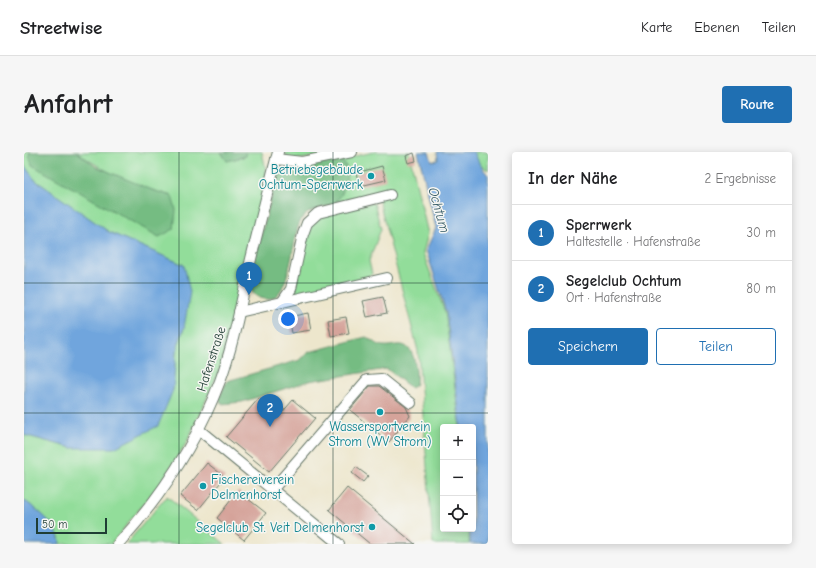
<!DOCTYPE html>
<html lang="de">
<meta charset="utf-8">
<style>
:root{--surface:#fff;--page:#f6f6f6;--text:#202124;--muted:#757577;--line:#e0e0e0;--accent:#1f6fb2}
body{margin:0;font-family:"Comic Neue",sans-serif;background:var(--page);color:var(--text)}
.controls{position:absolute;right:12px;bottom:12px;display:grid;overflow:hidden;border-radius:4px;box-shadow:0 2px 10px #0003}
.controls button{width:36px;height:36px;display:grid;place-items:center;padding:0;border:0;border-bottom:1px solid var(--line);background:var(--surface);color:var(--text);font:20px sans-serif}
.scale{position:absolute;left:12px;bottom:10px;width:71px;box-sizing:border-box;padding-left:4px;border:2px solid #1f3d34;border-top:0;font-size:11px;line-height:14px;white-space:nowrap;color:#1f3d34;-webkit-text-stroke:3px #f6f6f2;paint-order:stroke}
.you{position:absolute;left:264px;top:167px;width:14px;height:14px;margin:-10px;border:3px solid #fff;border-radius:50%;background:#1a73e8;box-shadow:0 0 0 6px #1a73e833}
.badge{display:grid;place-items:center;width:26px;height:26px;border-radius:50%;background:var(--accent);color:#fff;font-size:13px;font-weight:700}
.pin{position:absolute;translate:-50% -33px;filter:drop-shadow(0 1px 2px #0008)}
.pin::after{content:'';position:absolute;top:21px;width:14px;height:12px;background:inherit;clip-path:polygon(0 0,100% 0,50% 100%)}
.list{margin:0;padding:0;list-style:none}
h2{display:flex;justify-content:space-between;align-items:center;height:52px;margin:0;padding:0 16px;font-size:17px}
h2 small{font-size:13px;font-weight:400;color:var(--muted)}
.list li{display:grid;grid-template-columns:26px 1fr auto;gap:12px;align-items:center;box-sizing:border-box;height:56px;padding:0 16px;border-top:1px solid var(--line)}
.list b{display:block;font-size:15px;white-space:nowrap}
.list p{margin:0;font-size:13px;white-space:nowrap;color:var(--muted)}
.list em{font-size:13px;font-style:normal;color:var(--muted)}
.actions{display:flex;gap:8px;padding:12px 16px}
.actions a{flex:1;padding:9px 0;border:1px solid var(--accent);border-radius:4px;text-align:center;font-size:14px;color:var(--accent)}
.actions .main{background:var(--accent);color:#fff}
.icon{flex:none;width:22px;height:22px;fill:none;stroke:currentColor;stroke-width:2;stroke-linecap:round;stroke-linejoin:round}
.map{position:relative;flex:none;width:464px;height:392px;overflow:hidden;border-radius:4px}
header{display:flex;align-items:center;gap:24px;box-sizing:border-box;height:56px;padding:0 20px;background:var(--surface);border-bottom:1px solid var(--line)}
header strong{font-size:19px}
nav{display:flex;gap:22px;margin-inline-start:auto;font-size:14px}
.intro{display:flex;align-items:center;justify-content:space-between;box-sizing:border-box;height:96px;padding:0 24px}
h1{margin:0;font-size:28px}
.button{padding:10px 18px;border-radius:4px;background:var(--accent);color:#fff;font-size:14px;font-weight:700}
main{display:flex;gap:24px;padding:0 24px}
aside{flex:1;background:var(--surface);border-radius:4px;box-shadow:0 2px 10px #0003}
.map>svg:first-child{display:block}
.green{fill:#92dd9a;stroke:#588d67}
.forest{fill:#75bc82;stroke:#4a7c5b}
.water{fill:#70a5dd;stroke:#487188}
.building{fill:#d5a39a}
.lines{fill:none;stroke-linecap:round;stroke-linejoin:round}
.minor-casing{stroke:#677869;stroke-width:12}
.minor{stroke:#fff;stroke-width:10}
.grid{fill:none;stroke:#1f3d34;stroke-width:1;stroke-opacity:0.55}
.culture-dot{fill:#0f9aa8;stroke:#f6f6f2;stroke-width:1.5}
.labels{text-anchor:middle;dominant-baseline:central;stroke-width:3;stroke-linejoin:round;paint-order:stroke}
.culture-label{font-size:13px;fill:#0d838f;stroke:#f6f6f2;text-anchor:end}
.street-label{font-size:13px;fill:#1f3d34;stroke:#f6f6f2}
.water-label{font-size:14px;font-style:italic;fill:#375c67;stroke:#f6f6f2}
</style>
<header>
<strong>Streetwise</strong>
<nav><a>Karte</a><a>Ebenen</a><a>Teilen</a></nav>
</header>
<div class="intro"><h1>Anfahrt</h1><a class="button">Route</a></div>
<main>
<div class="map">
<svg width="464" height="392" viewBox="0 0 464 392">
<rect width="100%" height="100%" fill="#f6f6f2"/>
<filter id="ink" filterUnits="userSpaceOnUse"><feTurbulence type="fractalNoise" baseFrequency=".025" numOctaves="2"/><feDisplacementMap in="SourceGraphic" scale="8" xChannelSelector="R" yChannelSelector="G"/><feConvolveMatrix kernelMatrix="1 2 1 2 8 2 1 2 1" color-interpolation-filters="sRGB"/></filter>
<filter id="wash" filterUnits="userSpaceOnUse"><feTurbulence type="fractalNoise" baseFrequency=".012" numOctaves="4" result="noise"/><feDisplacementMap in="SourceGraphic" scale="16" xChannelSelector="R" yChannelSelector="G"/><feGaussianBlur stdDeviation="0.9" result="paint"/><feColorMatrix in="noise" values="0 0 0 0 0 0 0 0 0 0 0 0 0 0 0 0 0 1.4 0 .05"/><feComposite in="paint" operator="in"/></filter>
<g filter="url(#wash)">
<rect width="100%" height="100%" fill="#ede6cc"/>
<g class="green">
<path d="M0 0H6L5 3 147 44C114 34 81 21 53 0H197L203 9 222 4V0H238L242 18V31L196 217 163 290 135 333 87 392H36C35 373 14 359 0 348V283L48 296 149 238 152 200 160 176V113L85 80 11 28 0 13Z"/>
<polygon points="262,0 317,0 278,7 262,7"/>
<polygon points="350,0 385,0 404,82 399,101 421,160 436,275 419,275 419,377 445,377 445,392 409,392 394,199 353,41 313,50 319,39 322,15 317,7"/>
<polygon points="450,0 464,0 464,18 456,13"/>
<polygon points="350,51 357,77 345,109 348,122 344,126 278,143 271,141 271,134 288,69 297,61"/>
<polygon points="143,344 201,392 102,392"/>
</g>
<g class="forest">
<polygon points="6,0 53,0 71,14 128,38 148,44 152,58 150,77 135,85 8,13 5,3"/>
<polygon points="197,0 222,0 222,4 203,9"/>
<path d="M317 7C318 9 321 12 322 15 325 23 319 43 313 49 303 58 284 54 276 70 267 88 267 166 231 143 225 139 226 130 226 123L253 25 260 17Z"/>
<path d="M342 185C347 187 353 193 359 194 365 195 372 192 378 193 392 195 393 222 392 232L387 236 363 217 285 229 218 250 197 252 195 246 203 229 276 208 285 200Z"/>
</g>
<g class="water">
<polygon points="394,0 405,0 408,9 414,8 413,0 450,0 456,13 464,23 464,392 446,392 446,377 449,377 449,275 437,275 422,160 402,98 412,76"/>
<polygon points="0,13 11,28 85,80 160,113 166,140 160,176 152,200 149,238 134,274 90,296 48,296 0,283"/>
<path d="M0 348C14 359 35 373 36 392H0Z"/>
</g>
<g id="blocks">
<g class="building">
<polygon points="390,1 392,9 384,11 382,4"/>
<polygon points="358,14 362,28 336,34 332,21"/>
<polygon points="359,145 363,161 343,165 339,149"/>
<polygon points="284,161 287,178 268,181 265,165"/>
<polygon points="322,165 325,181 307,184 304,168"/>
<polygon points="346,234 355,234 382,255 386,264 365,290 326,258"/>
<polygon points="235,246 256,263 269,248 291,266 245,320 202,285"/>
<polygon points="183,311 201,325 174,358 156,344"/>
<polygon points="332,315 344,324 339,330 328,321"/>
<polygon points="323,336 391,392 346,392 305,358"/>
<polygon points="214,339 242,361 220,388 193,366"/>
</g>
</g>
</g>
<g filter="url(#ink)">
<use href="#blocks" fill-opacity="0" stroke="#677869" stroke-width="1"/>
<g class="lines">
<defs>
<g id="minor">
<polyline points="252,7 278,10 328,0"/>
<polyline points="258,150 267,137 279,82 283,71 294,61 366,43"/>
<polyline points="215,160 363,126"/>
<polyline points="174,277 315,392"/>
<polyline points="248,338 343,228 357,227 387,251"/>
<path d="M94 392C138 344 173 290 196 229 210 191 217 150 226 111 235 74 244 37 254 0"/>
</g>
</defs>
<use href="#minor" class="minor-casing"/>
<use href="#minor" class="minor"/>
</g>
</g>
<path class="grid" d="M155 0V392M309 0V392M0 131H464M0 261H464"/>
<g class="culture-dot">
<circle cx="347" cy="24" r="4"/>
<circle cx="356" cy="260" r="4"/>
<circle cx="179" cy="334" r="4"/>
<circle cx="348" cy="375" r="4"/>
</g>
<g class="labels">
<g class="culture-label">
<text x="339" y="17">Betriebsgebäude<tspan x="339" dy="15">Ochtum-Sperrwerk</tspan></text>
<text x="356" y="274" text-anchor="middle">Wassersportverein<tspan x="356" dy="15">Strom (WV Strom)</tspan></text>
<text x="187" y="327" text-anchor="start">Fischereiverein<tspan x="187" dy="15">Delmenhorst</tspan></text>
<text x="340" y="375">Segelclub St. Veit Delmenhorst</text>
</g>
<g class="street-label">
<text transform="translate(187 207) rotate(-72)">Hafenstraße</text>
</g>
<g class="water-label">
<text transform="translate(415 58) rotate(74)">Ochtum</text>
</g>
</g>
</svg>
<div class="controls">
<button>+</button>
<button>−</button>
<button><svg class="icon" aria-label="locate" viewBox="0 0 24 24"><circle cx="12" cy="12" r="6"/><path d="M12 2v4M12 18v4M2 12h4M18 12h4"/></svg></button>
</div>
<div class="scale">50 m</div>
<div class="you"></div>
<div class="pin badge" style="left:225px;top:143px">1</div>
<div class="pin badge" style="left:246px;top:275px">2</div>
</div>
<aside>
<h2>In der Nähe<small>2 Ergebnisse</small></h2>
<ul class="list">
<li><span class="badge">1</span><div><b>Sperrwerk</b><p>Haltestelle · Hafenstraße</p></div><em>30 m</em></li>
<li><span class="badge">2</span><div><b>Segelclub Ochtum</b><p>Ort · Hafenstraße</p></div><em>80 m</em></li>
</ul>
<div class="actions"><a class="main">Speichern</a><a>Teilen</a></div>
</aside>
</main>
